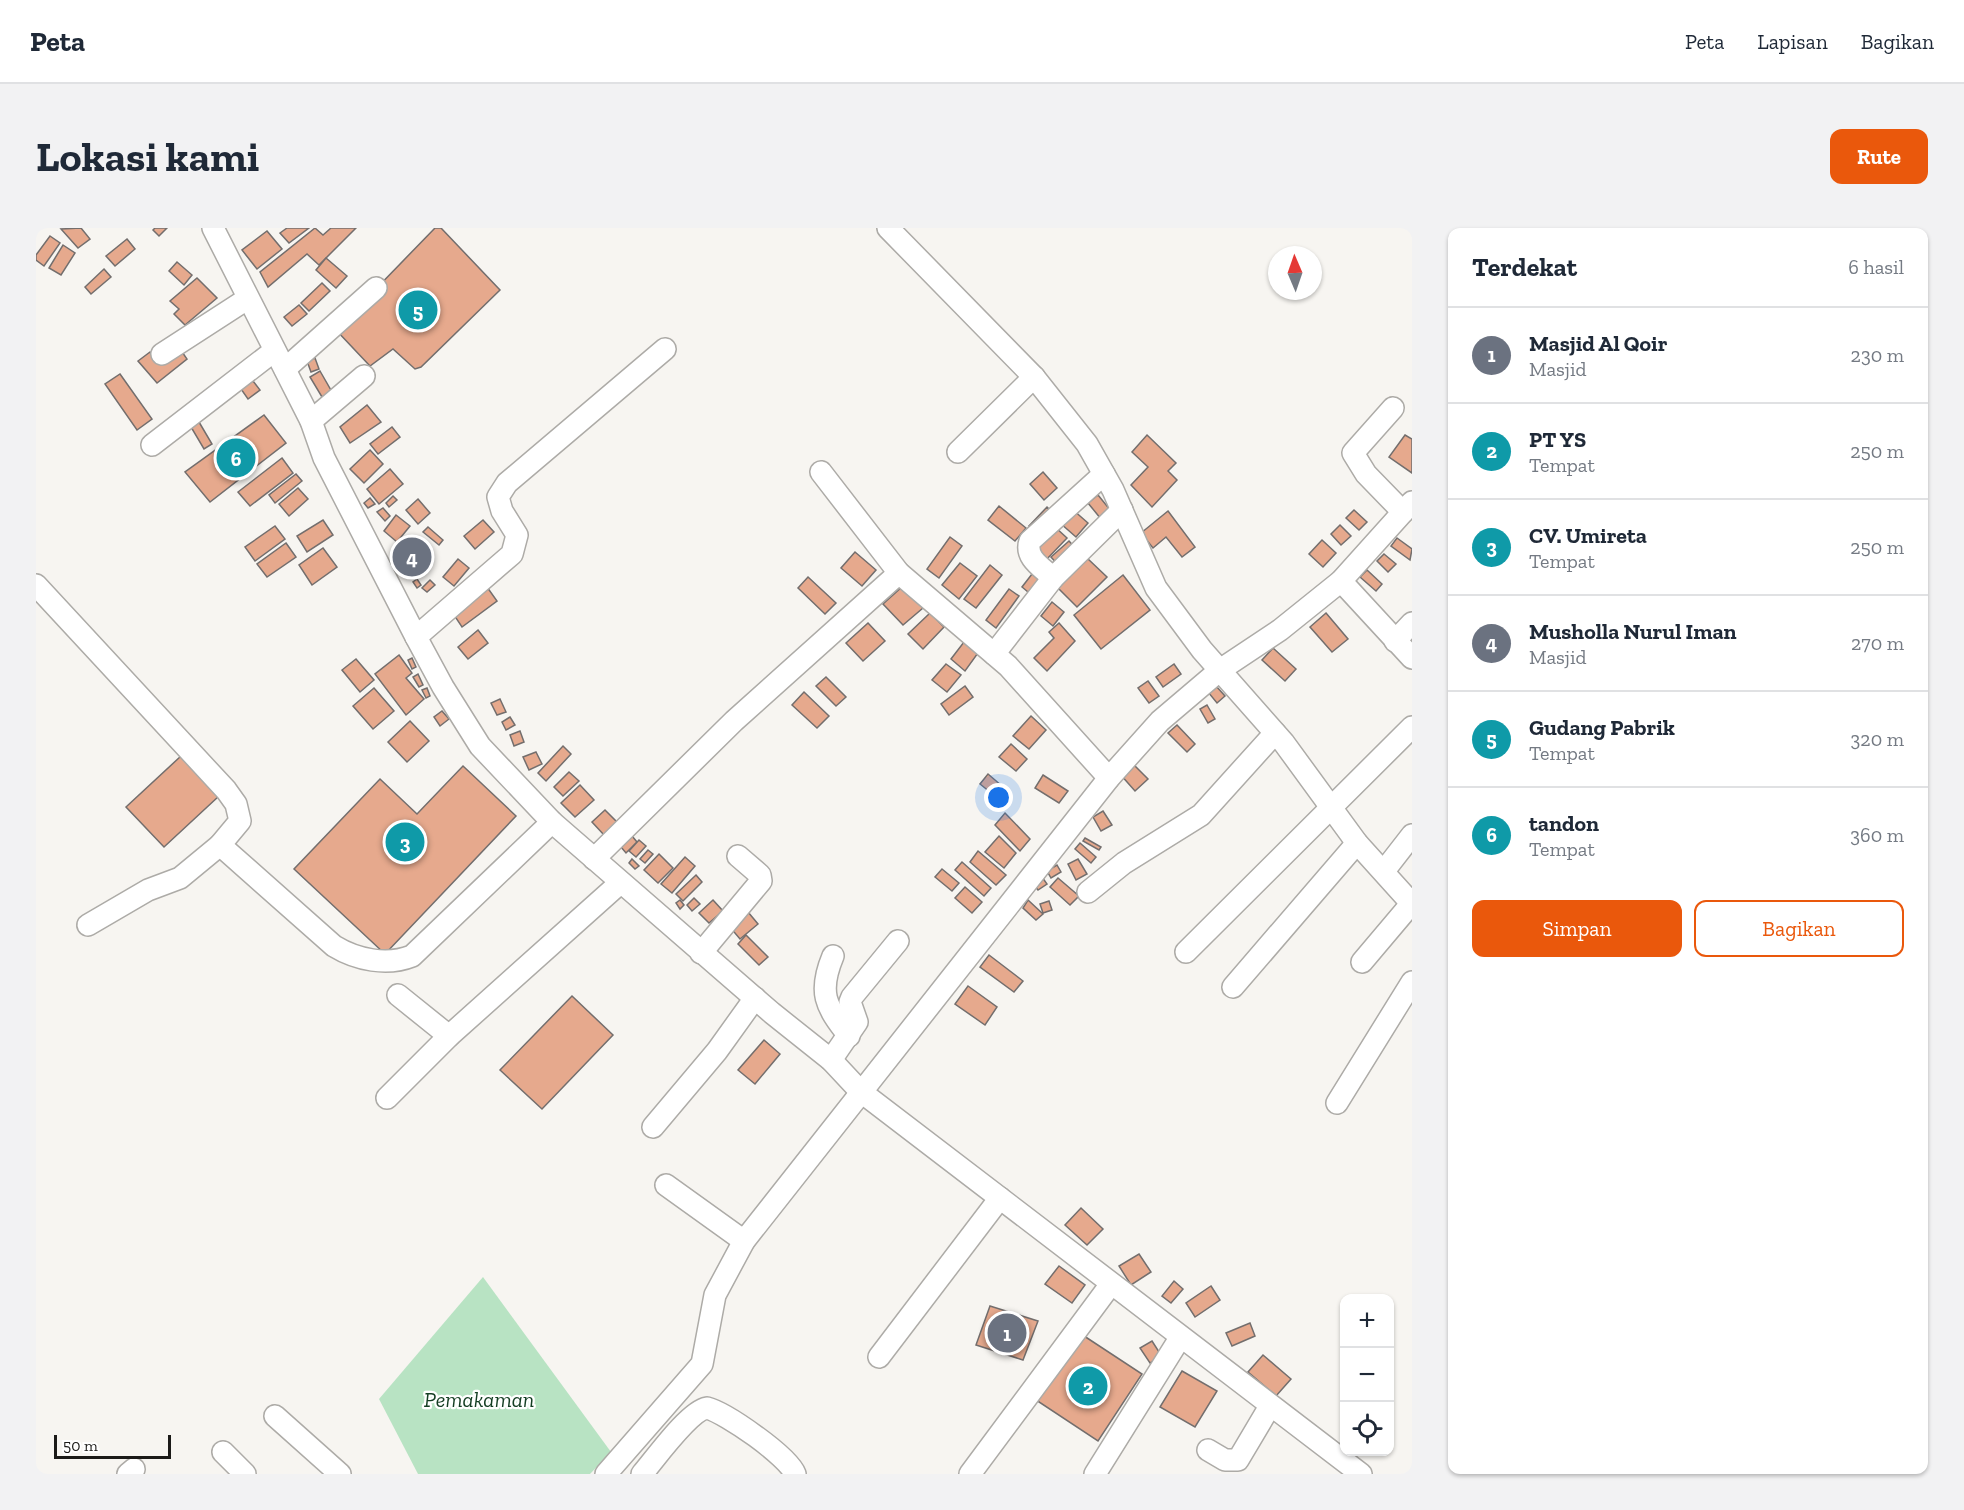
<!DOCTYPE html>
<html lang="id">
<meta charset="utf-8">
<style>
:root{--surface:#fff;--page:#f2f2f3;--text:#1f2937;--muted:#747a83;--line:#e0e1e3;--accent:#ea580c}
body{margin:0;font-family:"Zilla Slab",serif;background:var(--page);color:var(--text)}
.controls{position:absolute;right:18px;bottom:18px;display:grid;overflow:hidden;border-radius:12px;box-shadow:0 2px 4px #0004}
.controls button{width:54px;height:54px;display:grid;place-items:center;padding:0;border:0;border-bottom:2px solid var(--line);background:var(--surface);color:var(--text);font:30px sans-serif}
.compass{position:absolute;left:1232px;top:18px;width:54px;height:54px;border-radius:50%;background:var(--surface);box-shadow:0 2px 4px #0004;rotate:358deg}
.scale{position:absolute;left:18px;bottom:15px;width:117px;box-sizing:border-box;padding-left:6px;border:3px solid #1b1a18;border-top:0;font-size:16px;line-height:21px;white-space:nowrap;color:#1b1a18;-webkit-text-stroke:4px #fff;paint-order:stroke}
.you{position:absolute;left:963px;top:570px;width:21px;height:21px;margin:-15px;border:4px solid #fff;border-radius:50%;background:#1a73e8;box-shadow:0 0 0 9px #1a73e833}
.badge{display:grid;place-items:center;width:39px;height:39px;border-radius:50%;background:var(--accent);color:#fff;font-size:20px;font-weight:700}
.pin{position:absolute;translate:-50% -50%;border:3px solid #fff;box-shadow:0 2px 6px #0006}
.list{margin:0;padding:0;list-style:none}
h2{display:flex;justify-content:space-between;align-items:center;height:78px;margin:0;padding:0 24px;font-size:26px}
h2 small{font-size:20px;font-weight:400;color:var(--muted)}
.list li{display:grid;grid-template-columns:39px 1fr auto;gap:18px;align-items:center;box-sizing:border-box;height:96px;padding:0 24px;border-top:2px solid var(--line)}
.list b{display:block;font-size:22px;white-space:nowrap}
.list p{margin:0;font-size:20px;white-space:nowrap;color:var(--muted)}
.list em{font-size:20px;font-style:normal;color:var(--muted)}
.actions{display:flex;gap:12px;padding:18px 24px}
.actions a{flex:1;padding:14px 0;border:2px solid var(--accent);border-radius:12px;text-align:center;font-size:21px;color:var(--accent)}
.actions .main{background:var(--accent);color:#fff}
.icon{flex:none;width:33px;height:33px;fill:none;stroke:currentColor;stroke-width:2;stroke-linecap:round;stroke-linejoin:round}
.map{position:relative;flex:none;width:1376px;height:1246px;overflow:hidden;border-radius:12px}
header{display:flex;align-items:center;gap:36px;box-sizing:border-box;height:84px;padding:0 30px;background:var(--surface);border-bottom:2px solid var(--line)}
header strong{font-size:28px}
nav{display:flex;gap:33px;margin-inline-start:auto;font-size:21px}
.intro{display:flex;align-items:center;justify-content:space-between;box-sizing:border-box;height:144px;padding:0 36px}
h1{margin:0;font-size:42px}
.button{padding:15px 27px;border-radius:12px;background:var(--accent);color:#fff;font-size:21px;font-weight:700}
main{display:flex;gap:36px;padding:0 36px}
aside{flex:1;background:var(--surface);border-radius:12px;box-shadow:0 2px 4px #0004}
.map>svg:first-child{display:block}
.green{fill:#b8e3c3}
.building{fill:#e6a98d;stroke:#736e6d;stroke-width:1.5}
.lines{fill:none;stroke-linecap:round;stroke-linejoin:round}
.minor-casing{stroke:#adaba7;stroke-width:24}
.minor{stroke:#fff;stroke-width:21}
.labels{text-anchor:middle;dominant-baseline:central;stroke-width:4.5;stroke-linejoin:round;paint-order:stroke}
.park-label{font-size:22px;font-style:italic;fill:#143e23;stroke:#fff}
</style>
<header>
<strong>Peta</strong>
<nav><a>Peta</a><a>Lapisan</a><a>Bagikan</a></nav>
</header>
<div class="intro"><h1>Lokasi kami</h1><a class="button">Rute</a></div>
<main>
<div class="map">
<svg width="1376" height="1246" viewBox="0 0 1376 1246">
<rect width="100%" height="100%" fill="#f7f5f1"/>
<polygon class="green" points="447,1049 575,1224 554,1246 382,1246 343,1171"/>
<g class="building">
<polygon points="45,0 54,11 42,20 25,1"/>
<polygon points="119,0 131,0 123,8 117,2"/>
<polygon points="251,0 273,0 253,15 244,5"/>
<polygon points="279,0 287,7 295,0 320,0 283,37 271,26 232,59 224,44"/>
<polygon points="399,0 405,0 464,62 385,139 379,141 357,121 334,138 300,102"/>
<polygon points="231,3 246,21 221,41 206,22"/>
<polygon points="14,8 24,15 8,38 0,32 0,27"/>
<polygon points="91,11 99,21 79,38 70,28"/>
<polygon points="27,17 39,25 25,47 13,40"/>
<polygon points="290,30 311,48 300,60 280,42"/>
<polygon points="141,34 156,47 148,57 133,43"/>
<polygon points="68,41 75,49 55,66 49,59"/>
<polygon points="161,50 181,70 149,97 138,86 143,81 134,73"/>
<polygon points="286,55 294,63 273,83 265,75"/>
<polygon points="263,77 271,86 256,98 248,89"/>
<polygon points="142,118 151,131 121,155 102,133 114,124 121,134"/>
<polygon points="279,130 283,141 275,144 271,133"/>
<polygon points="284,143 296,164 286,169 274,149"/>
<polygon points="84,146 116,191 101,202 69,156"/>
<polygon points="217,153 224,162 212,171 205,161"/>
<polygon points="331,177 345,194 314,215 304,199"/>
<polygon points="228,187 250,215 174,274 149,244"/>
<polygon points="163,194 176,216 168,221 155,199"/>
<polygon points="356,199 364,209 342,226 334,216"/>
<polygon points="1111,207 1140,235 1132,243 1141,252 1116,279 1095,257 1112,239 1096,224"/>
<polygon points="1369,207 1376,211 1376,245 1353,229"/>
<polygon points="334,222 347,236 328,255 314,241"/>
<polygon points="246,230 257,245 214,278 202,264"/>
<polygon points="354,241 367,256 343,276 331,261"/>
<polygon points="1007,244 1021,260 1008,272 994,256"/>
<polygon points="260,246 266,253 239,275 233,267"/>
<polygon points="262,260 272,271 253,288 243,276"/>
<polygon points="1062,267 1075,283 1065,291 1052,275"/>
<polygon points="357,268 361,272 353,279 350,275"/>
<polygon points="334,270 339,276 332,280 328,275"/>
<polygon points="382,271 394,285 382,296 370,282"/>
<polygon points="963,278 990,300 979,313 952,292"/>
<polygon points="1011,279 1019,287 1001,305 993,298"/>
<polygon points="347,280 354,288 349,293 341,284"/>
<polygon points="1036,281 1052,295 1040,309 1024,295"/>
<polygon points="1318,282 1331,294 1323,302 1310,290"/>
<polygon points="1132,283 1159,319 1146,329 1130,309 1117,320 1105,305"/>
<polygon points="360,287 374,298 361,314 348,303"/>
<polygon points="287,292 297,307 271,324 261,308"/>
<polygon points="447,292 458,304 439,321 428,308"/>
<polygon points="1304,297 1315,308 1305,317 1295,306"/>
<polygon points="239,298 249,311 219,333 209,319"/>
<polygon points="392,299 407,312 403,317 387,304"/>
<polygon points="1019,299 1031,310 1010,332 998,321"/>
<polygon points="914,309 926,318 903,350 891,341"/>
<polygon points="1361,310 1376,321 1374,332 1355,318"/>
<polygon points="1286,312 1300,325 1287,339 1273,326"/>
<polygon points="371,313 393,325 381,345 360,332"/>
<polygon points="1033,313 1042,323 1024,339 1015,329"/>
<polygon points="250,315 260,329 231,349 221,336"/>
<polygon points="287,320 301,339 276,357 263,337"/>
<polygon points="819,324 840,342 826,358 805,340"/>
<polygon points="1348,326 1360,336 1352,344 1341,333"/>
<polygon points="1051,330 1071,349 1041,379 1022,360"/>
<polygon points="422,331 433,340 418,358 407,349"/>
<polygon points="924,335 941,348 923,371 906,357"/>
<polygon points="954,337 966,347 940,380 928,371"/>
<polygon points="1331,342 1346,356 1340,363 1324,349"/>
<polygon points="996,346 1009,356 998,369 986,359"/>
<polygon points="1087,347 1114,382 1065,421 1038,387"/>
<polygon points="772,349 800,375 789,386 762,360"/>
<polygon points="381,351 385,357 381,360 377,354"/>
<polygon points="394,352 399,357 391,364 386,360"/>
<polygon points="867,358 887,380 867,397 847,376"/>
<polygon points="451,359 461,373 426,399 416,384"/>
<polygon points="973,361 983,368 960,400 950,392"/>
<polygon points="1016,374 1028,384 1017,398 1005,388"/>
<polygon points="894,385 908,399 887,421 872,406"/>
<polygon points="1290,385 1312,411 1296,424 1274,399"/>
<polygon points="832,395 849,413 827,433 810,415"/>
<polygon points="1023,395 1039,413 1011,443 998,430 1018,410 1013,404"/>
<polygon points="442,402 452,415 432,431 422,419"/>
<polygon points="928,414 942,425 929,443 915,431"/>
<polygon points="1237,420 1260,441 1249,453 1226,432"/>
<polygon points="363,427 376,445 370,450 388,471 370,487 339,446"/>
<polygon points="376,430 380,439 376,441 372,432"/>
<polygon points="320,431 338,452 324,464 306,442"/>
<polygon points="910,436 925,447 911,464 896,452"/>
<polygon points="1138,436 1145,446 1127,459 1120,449"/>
<polygon points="382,446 387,457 383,459 377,449"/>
<polygon points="790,449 810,469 800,478 780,458"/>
<polygon points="1112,453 1123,468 1113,475 1102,460"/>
<polygon points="929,458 937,469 913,487 905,476"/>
<polygon points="1180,458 1189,468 1181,475 1172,464"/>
<polygon points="338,460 358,483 337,501 317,478"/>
<polygon points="391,460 394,468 390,470 386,462"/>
<polygon points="768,464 793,488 781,500 756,477"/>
<polygon points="464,471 470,484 461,487 455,475"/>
<polygon points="1171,477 1179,491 1172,495 1164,481"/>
<polygon points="406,483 413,491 404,498 398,489"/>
<polygon points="995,488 1010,502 993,521 977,508"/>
<polygon points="474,489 479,497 470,502 466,494"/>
<polygon points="374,493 393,513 371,534 352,514"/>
<polygon points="1141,497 1159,516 1151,524 1132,505"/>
<polygon points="484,503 488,514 478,518 474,507"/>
<polygon points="975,516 991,531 980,543 963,529"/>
<polygon points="527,518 535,526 510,553 502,545"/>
<polygon points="500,524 506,536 493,542 487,529"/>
<polygon points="145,528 183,568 128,619 90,579"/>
<polygon points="1096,535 1112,551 1099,563 1084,546"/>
<polygon points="427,538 480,588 349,726 258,641 344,551 381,586"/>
<polygon points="533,544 543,553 527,568 518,559"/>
<polygon points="952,546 973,564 965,573 944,556"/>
<polygon points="1007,547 1032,563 1023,575 999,560"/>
<polygon points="544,557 558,572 539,589 525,575"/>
<polygon points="569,582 581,594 568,607 556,594"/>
<polygon points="1067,583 1076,597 1065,603 1057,589"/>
<polygon points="969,585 994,611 984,623 959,597"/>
<polygon points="596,608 601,614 590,625 585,619"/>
<polygon points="963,608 980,625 968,640 949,624"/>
<polygon points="1049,610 1065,619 1063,622 1047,613"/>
<polygon points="603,612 610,618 600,629 593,623"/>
<polygon points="1044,615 1060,629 1055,635 1039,621"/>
<polygon points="612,622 617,626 609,635 604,631"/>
<polygon points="942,623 970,647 960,657 934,634"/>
<polygon points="623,626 637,640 622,655 608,642"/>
<polygon points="649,629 659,638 636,665 625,656"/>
<polygon points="596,631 603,638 599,641 593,635"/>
<polygon points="1042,631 1051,646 1040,652 1032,636"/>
<polygon points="926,634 955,660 948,668 919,642"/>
<polygon points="1021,637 1025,644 1015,650 1011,643"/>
<polygon points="906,641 923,655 916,663 899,649"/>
<polygon points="660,647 666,654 647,673 640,666"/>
<polygon points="1006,649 1011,656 1002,662 997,656"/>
<polygon points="1022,650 1043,668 1034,677 1014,659"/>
<polygon points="929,659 946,674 936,685 919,670"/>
<polygon points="658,670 664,676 656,683 651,677"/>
<polygon points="644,672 648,677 644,681 640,675"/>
<polygon points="677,672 687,683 673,695 663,685"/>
<polygon points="992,672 1007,686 1000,692 987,680"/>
<polygon points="1013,673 1016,682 1007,685 1004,676"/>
<polygon points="712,684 722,696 704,711 693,698"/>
<polygon points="710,707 732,729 723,737 702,716"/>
<polygon points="953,727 987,753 978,764 944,739"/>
<polygon points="932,758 961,779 949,797 919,776"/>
<polygon points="536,768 577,807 506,881 464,842"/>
<polygon points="728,812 744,826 719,856 702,842"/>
<polygon points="1045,980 1067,1001 1051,1017 1029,997"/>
<polygon points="1103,1026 1115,1044 1095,1057 1083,1038"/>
<polygon points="1023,1038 1049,1057 1036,1075 1009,1056"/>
<polygon points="1138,1053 1147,1061 1135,1075 1126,1068"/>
<polygon points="1175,1058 1184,1072 1159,1089 1150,1075"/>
<polygon points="954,1078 1002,1093 987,1132 940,1117"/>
<polygon points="1214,1095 1219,1108 1196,1118 1190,1105"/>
<polygon points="1042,1104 1106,1146 1062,1213 997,1170"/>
<polygon points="1116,1113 1125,1127 1114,1135 1104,1120"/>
<polygon points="1227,1127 1255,1151 1240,1168 1212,1144"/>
<polygon points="1146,1143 1181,1163 1159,1199 1124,1179"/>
</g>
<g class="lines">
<defs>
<g id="minor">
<polyline points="177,0 275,193 288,230 380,409 407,459 444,518 516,594 736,785 795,832 824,863 1325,1246"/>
<polyline points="852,0 998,149 1051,216 1077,262 1120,360 1166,422 1248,515 1321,615 1376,676"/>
<polyline points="126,126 211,71"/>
<polyline points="249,141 340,60"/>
<polyline points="1357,180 1317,225 1330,246 1367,284"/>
<polyline points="275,193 328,148"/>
<polyline points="116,217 238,123"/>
<polyline points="922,224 998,149"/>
<polyline points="785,244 863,345 972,438 1073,550"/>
<path d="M1017 350C1007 340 988 330 994 313L1068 246"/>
<polyline points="1305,353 1376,430"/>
<path d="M0 357 190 562 200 576 204 593 184 617 298 718C321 732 351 738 376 728L516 594"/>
<polyline points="380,409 476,326 481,307 466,283 462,269 471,255 629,121"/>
<polyline points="1359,413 1376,395"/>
<polyline points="958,426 1017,350 1086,282"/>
<polyline points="558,631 698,493 863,345"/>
<polyline points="1348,643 1376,607"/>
<polyline points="1052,664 1088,635 1165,587 1239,505"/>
<polyline points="52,697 112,662 144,650 184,617"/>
<polyline points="1150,724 1376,499"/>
<polyline points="665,725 725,653 724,647 702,628"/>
<path d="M797 728C782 764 789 778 813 808"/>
<polyline points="1326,734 1375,676"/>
<polyline points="1197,759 1321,615"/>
<polyline points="362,767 413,808"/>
<polyline points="795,832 821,794 814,774 816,769 862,713"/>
<polyline points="351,870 413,808 584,655"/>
<polyline points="1301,875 1376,754"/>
<polyline points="617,899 681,823 719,770"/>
<polyline points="630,957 708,1013"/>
<polyline points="843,1129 964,970"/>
<polyline points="239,1188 304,1246"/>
<polyline points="1172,1222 1189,1232 1202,1232 1234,1178"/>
<polyline points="187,1224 209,1246"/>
<polyline points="92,1246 98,1241"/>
<polyline points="570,1246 666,1136 679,1067 708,1013 1073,550 1124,493 1184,442 1244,402 1305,353 1376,274"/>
<path d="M606 1246C619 1231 653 1183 671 1180 690 1185 752 1228 759 1246"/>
<polyline points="934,1246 1075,1056"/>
<polyline points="1059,1246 1144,1110"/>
</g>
</defs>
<use href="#minor" class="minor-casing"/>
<use href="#minor" class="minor"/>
</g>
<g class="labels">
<g class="park-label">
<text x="443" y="1171">Pemakaman</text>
</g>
</g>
</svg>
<div class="controls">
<button>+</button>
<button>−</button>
<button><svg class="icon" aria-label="locate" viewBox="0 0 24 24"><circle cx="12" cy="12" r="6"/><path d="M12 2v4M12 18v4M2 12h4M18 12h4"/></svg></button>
</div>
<svg class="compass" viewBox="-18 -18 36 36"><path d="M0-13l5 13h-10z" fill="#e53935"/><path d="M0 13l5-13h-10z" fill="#747a83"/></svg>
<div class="scale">50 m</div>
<div class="you"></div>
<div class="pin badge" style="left:971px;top:1105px;background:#6b7280">1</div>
<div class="pin badge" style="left:1052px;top:1158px;background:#0f9aa8">2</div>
<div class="pin badge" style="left:369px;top:614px;background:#0f9aa8">3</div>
<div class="pin badge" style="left:376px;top:329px;background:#6b7280">4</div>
<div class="pin badge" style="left:382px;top:82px;background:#0f9aa8">5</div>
<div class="pin badge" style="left:200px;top:230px;background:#0f9aa8">6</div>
</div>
<aside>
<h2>Terdekat<small>6 hasil</small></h2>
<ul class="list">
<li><span class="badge" style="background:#6b7280">1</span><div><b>Masjid Al Qoir</b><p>Masjid</p></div><em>230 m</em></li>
<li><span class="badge" style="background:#0f9aa8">2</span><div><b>PT YS</b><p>Tempat</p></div><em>250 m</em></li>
<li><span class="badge" style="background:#0f9aa8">3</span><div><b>CV. Umireta</b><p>Tempat</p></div><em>250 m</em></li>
<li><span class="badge" style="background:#6b7280">4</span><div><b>Musholla Nurul Iman</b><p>Masjid</p></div><em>270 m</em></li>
<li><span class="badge" style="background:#0f9aa8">5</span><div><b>Gudang Pabrik</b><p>Tempat</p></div><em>320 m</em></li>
<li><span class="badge" style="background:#0f9aa8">6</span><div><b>tandon</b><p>Tempat</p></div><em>360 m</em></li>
</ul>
<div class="actions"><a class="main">Simpan</a><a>Bagikan</a></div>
</aside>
</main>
